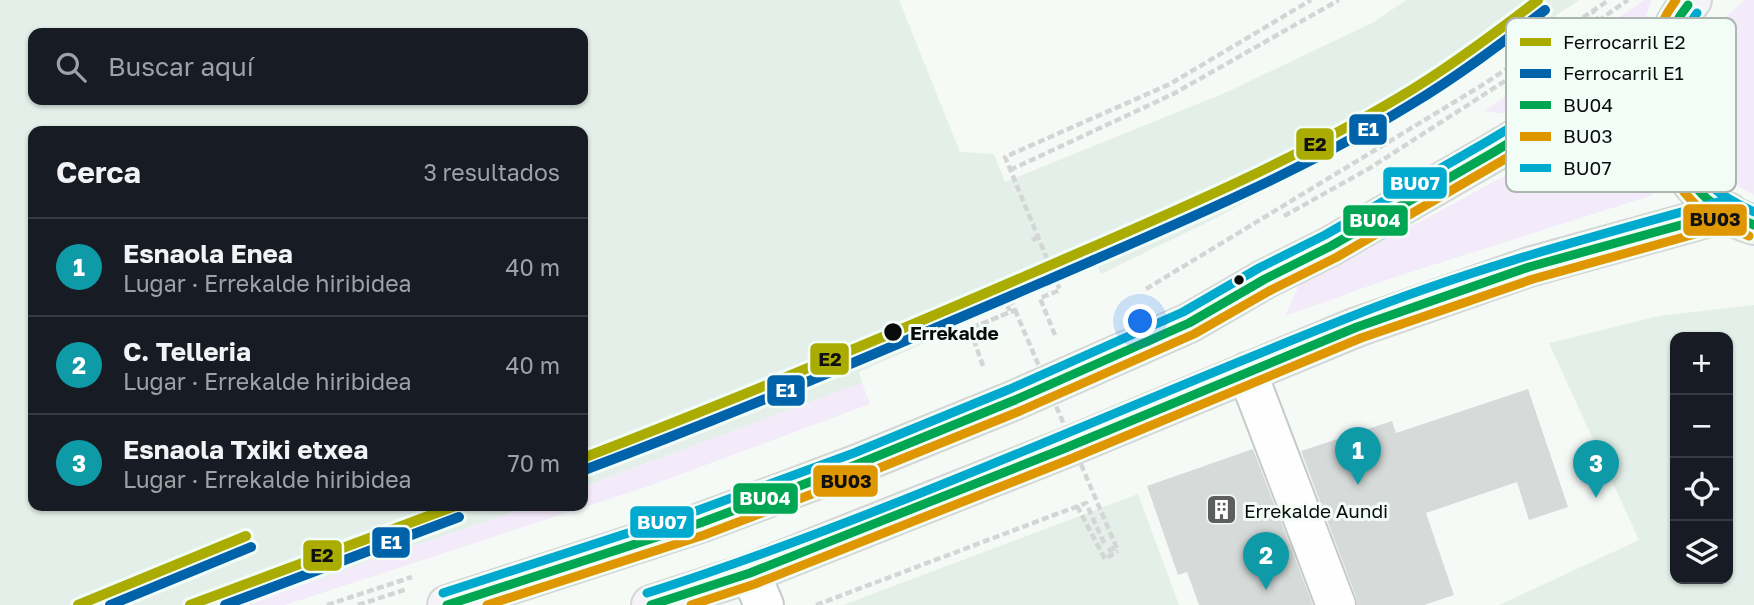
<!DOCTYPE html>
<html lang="es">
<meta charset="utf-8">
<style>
:root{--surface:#171b24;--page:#20242c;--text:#f1f3f6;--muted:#9ea1a6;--line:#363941;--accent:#db2777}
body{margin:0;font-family:"Golos Text",sans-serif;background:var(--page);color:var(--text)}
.controls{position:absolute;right:21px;bottom:21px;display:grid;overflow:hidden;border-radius:14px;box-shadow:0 2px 5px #0004}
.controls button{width:63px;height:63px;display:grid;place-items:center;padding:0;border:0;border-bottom:2px solid var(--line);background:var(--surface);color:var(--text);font:35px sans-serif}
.you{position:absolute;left:1141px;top:322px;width:24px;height:24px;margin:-18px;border:5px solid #fff;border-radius:50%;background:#1a73e8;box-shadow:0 0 0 10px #1a73e833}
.badge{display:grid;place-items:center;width:46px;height:46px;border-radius:50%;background:var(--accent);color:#fff;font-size:23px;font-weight:700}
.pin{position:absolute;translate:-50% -58px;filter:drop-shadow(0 2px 4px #0008)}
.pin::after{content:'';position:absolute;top:37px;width:24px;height:21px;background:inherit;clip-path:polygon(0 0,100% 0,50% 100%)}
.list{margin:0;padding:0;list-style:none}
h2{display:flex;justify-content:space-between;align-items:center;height:91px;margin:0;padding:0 28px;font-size:30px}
h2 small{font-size:23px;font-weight:400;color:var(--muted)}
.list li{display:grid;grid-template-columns:46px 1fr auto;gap:21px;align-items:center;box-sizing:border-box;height:98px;padding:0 28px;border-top:2px solid var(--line)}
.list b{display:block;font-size:26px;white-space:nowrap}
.list p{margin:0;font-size:23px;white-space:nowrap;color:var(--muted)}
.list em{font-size:23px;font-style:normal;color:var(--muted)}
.icon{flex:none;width:38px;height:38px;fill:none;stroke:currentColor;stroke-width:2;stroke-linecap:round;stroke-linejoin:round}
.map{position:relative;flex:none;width:1754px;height:605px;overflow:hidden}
.search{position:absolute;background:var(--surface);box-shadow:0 2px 5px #0004;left:28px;top:28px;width:560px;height:77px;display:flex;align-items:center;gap:18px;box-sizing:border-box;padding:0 24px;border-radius:14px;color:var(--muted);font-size:26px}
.panel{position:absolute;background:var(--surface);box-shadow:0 2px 5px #0004;left:28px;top:126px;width:560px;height:385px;border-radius:14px}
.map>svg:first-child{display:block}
.built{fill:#e3efe8;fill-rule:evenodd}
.green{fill:#f3ebfa}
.building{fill:#d6dad8}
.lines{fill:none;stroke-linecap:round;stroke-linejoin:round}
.minor-casing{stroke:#c7cbc8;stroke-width:42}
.major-casing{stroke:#d3d6d5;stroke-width:42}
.path{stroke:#d4d5d5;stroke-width:4.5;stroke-dasharray:7 3.5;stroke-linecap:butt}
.minor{stroke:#fefefe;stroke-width:38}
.major{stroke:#f5f2f8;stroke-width:38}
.path-bridge{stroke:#d4d5d5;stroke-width:4.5;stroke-dasharray:7 3.5;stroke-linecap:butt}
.bus-1-casing{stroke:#f2fdf7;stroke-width:14}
.bus-2-casing{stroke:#f2fdf7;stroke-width:14}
.bus-3-casing{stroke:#f2fdf7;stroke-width:14}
.bus-1{stroke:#00a651;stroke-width:9}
.bus-2{stroke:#df9701;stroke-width:9}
.bus-3{stroke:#00a9ce;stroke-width:9}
.rail-1-casing{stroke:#f2fdf7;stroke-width:16}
.rail-2-casing{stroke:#f2fdf7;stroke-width:16}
.rail-1{stroke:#aaac01;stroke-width:10}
.rail-2{stroke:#0063a9;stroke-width:10}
.bus-dot{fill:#090c0b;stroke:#f2fdf7;stroke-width:2.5}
.labels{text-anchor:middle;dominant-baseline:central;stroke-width:6;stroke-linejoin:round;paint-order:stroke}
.stop-label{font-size:19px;font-weight:bold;fill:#090c0b;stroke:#f2fdf7;text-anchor:start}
.poi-label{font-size:19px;fill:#090c0b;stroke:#f2fdf7;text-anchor:start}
.key{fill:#f2fdf7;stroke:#acb5b0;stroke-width:2}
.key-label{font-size:19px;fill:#090c0b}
.line-badge{stroke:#f2fdf7;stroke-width:2.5}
.badge-label{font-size:19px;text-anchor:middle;font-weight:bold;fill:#fff}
.pale-badge-label{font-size:19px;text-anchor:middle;font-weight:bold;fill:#111}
</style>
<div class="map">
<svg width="1754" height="605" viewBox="0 0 1754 605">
<rect width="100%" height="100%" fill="#f5faf7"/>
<g class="built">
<path d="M0 0H899L960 152 994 154 1005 182 1227 92 1374 22 1406 0H1579L1411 114 1214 219 1101 274 1094 260 949 318 954 330 859 372 862 383 583 487V131H33V506H530L244 605H0ZM33 33H583V100H33Z"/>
<path d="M1754 305V605H1499L1639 540 1549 343 1659 316ZM1728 337V579H1675V337Z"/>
<polygon points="1138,494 1179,605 843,605"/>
</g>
<g class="green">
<path d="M1644 0H1651C1643 45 1597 73 1560 95 1551 100 1542 107 1532 111 1517 117 1499 113 1484 111Z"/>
<path d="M1745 0H1754V195C1747 191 1738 187 1731 181 1696 150 1682 97 1700 53 1709 30 1728 15 1745 0Z"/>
<polygon points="1622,112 1636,161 1653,195 1389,279 1285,316 1300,283 1425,219"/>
<polygon points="862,383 870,404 649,486 285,605 244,605 530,506 583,506 583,487"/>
</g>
<g class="building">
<polygon points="1528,389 1568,507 1529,520 1517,482 1426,513 1454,595 1424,605 1357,605 1356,597 1301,451 1392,421 1396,433"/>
<polygon points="1253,449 1313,605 1199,605 1187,572 1178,575 1147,486"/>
</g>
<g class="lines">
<defs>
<g id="minor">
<polyline points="1247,372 1336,605"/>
<polyline points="750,573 764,605"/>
</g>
<g id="major">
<path d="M1692 0C1629 71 1661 197 1754 225"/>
<polyline points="447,605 700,523 858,464 1015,400 1189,323 1265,279 1331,246 1494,152 1664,49"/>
<polyline points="651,605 750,573 1063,449 1357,327 1529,267 1728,212"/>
</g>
</defs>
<use href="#minor" class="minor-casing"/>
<use href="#major" class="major-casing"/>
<g class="path">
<polyline points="1598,21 1628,0"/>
<polyline points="1010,170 1173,94 1339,0"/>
<polyline points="1284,216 1370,168 1598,21 1593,11"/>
<polyline points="1032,240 1038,237"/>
<polyline points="1146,289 1484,84 1609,0"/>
<polyline points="1055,335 1040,298 1060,290 1005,157 1170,84 1311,0"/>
<polyline points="983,366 970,329 1010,312 1005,299 969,314 974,327 1015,310 1007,292 1053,272"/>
<polyline points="1077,506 1105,559 1118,551"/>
<polyline points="1108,551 1116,547"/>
<polyline points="327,605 412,577"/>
<polyline points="358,605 407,589"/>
<polyline points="816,605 1086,503 1104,543"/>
</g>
<use href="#minor" class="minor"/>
<use href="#major" class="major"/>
<polyline class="path-bridge" points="1015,310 1118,551"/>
<defs>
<g id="bus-1">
<path d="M1688 5C1644 59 1654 147 1703 195 1717 209 1735 217 1754 225"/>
<polyline points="447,605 700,523 858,464 1015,400 1189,323 1265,279 1331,246 1494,152 1664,49"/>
<polyline points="651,605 750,573 1063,449 1357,327 1529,267 1728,212"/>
</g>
<g id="bus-2">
<path d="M1676 0C1631 60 1642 151 1694 203 1709 219 1729 228 1749 236"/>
<polyline points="487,605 704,535 862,475 1020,411 1194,334 1271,290 1337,257 1500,162 1670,59"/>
<polyline points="691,605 755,584 1068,460 1361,338 1533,279 1731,224"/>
</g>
<g id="bus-3">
<path d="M1697 13C1658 62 1666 145 1712 187 1725 198 1739 205 1754 212"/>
<polyline points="443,593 696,511 854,453 1010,389 1183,312 1259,268 1325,235 1488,141 1658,39"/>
<path d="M647 593C887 516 1116 409 1350 317 1472 268 1599 235 1725 200"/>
</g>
</defs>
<use href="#bus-1" class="bus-1-casing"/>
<use href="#bus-2" class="bus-2-casing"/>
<use href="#bus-3" class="bus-3-casing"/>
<use href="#bus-1" class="bus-1"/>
<use href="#bus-2" class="bus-2"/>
<use href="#bus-3" class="bus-3"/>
<defs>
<g id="rail-1">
<path d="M583 458C736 399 887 336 1037 271 1161 217 1287 165 1403 95 1450 67 1494 34 1538 0"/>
<polyline points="78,605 246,536"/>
<polyline points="190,605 455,506"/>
</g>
<g id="rail-2">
<path d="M587 469C741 411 892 347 1043 282 1167 228 1294 176 1410 105 1457 77 1502 43 1545 10"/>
<polyline points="110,605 251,547"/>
<polyline points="225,605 459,517"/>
</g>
</defs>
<use href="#rail-1" class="rail-1-casing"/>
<use href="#rail-2" class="rail-2-casing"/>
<use href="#rail-1" class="rail-1"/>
<use href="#rail-2" class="rail-2"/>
</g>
<defs>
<symbol id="building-square" viewBox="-11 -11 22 22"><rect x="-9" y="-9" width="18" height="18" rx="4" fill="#5c5f5e" stroke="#f2fdf7"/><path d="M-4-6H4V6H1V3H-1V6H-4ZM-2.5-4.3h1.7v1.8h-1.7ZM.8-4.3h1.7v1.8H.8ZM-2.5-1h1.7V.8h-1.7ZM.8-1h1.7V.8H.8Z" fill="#fff"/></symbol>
</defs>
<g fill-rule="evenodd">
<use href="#building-square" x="1204" y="492" width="35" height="35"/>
</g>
<g class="bus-dot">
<circle cx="1239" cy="280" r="6"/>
<circle cx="893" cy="332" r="10"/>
</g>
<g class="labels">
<g class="stop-label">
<text x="910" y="332">Errekalde</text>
</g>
<g class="poi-label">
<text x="1244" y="510">Errekalde Aundi</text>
</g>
</g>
<rect x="1506" y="18" width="230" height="174" rx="10" class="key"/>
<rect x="1520" y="38" width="31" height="8" fill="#aaac01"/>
<rect x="1520" y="69" width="31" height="9" fill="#0063a9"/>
<rect x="1520" y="101" width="31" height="8" fill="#00a651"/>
<rect x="1520" y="132" width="31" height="9" fill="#df9701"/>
<rect x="1520" y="164" width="31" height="8" fill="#00a9ce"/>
<g class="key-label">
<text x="1563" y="49">Ferrocarril E2</text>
<text x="1563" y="80">Ferrocarril E1</text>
<text x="1563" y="112">BU04</text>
<text x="1563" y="143">BU03</text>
<text x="1563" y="175">BU07</text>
</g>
<g class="line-badge">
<rect x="1348" y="113" width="40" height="33" rx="7" fill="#0063a9"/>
<rect x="1295" y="127" width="40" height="34" rx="7" fill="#aaac01"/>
<rect x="1382" y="166" width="66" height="34" rx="7" fill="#00a9ce"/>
<rect x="1682" y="203" width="66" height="34" rx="7" fill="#df9701"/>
<rect x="1342" y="204" width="67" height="33" rx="7" fill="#00a651"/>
<rect x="809" y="342" width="41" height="34" rx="7" fill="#aaac01"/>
<rect x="766" y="374" width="40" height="33" rx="7" fill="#0063a9"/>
<rect x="812" y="464" width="67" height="34" rx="7" fill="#df9701"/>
<rect x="732" y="482" width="67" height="33" rx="7" fill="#00a651"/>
<rect x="629" y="505" width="66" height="34" rx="7" fill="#00a9ce"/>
<rect x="371" y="526" width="40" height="33" rx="7" fill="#0063a9"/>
<rect x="302" y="539" width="41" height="33" rx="7" fill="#aaac01"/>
</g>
<g class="badge-label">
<text x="1368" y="136">E1</text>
<text x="1415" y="190">BU07</text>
<text x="1375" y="227">BU04</text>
<text x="786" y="397">E1</text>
<text x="765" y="505">BU04</text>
<text x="662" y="529">BU07</text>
<text x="391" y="549">E1</text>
</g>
<g class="pale-badge-label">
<text x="1315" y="151">E2</text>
<text x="1715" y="226">BU03</text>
<text x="830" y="366">E2</text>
<text x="846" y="488">BU03</text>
<text x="322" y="562">E2</text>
</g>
</svg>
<div class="controls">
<button>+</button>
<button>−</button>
<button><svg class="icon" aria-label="locate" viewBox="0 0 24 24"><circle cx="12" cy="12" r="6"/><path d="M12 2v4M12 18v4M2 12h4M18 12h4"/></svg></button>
<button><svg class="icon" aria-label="layers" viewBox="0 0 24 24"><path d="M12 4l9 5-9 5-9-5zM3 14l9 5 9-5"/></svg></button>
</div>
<div class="you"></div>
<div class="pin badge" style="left:1358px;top:485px;background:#0f9aa8">1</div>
<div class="pin badge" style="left:1266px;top:590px;background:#0f9aa8">2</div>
<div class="pin badge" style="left:1596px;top:498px;background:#0f9aa8">3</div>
<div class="search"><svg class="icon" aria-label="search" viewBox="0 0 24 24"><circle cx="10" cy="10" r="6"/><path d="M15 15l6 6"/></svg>Buscar aquí</div>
<section class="panel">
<h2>Cerca<small>3 resultados</small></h2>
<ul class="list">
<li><span class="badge" style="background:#0f9aa8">1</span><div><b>Esnaola Enea</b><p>Lugar · Errekalde hiribidea</p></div><em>40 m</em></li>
<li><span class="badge" style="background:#0f9aa8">2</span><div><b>C. Telleria</b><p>Lugar · Errekalde hiribidea</p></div><em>40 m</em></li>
<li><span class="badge" style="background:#0f9aa8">3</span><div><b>Esnaola Txiki etxea</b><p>Lugar · Errekalde hiribidea</p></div><em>70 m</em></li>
</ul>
</section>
</div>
